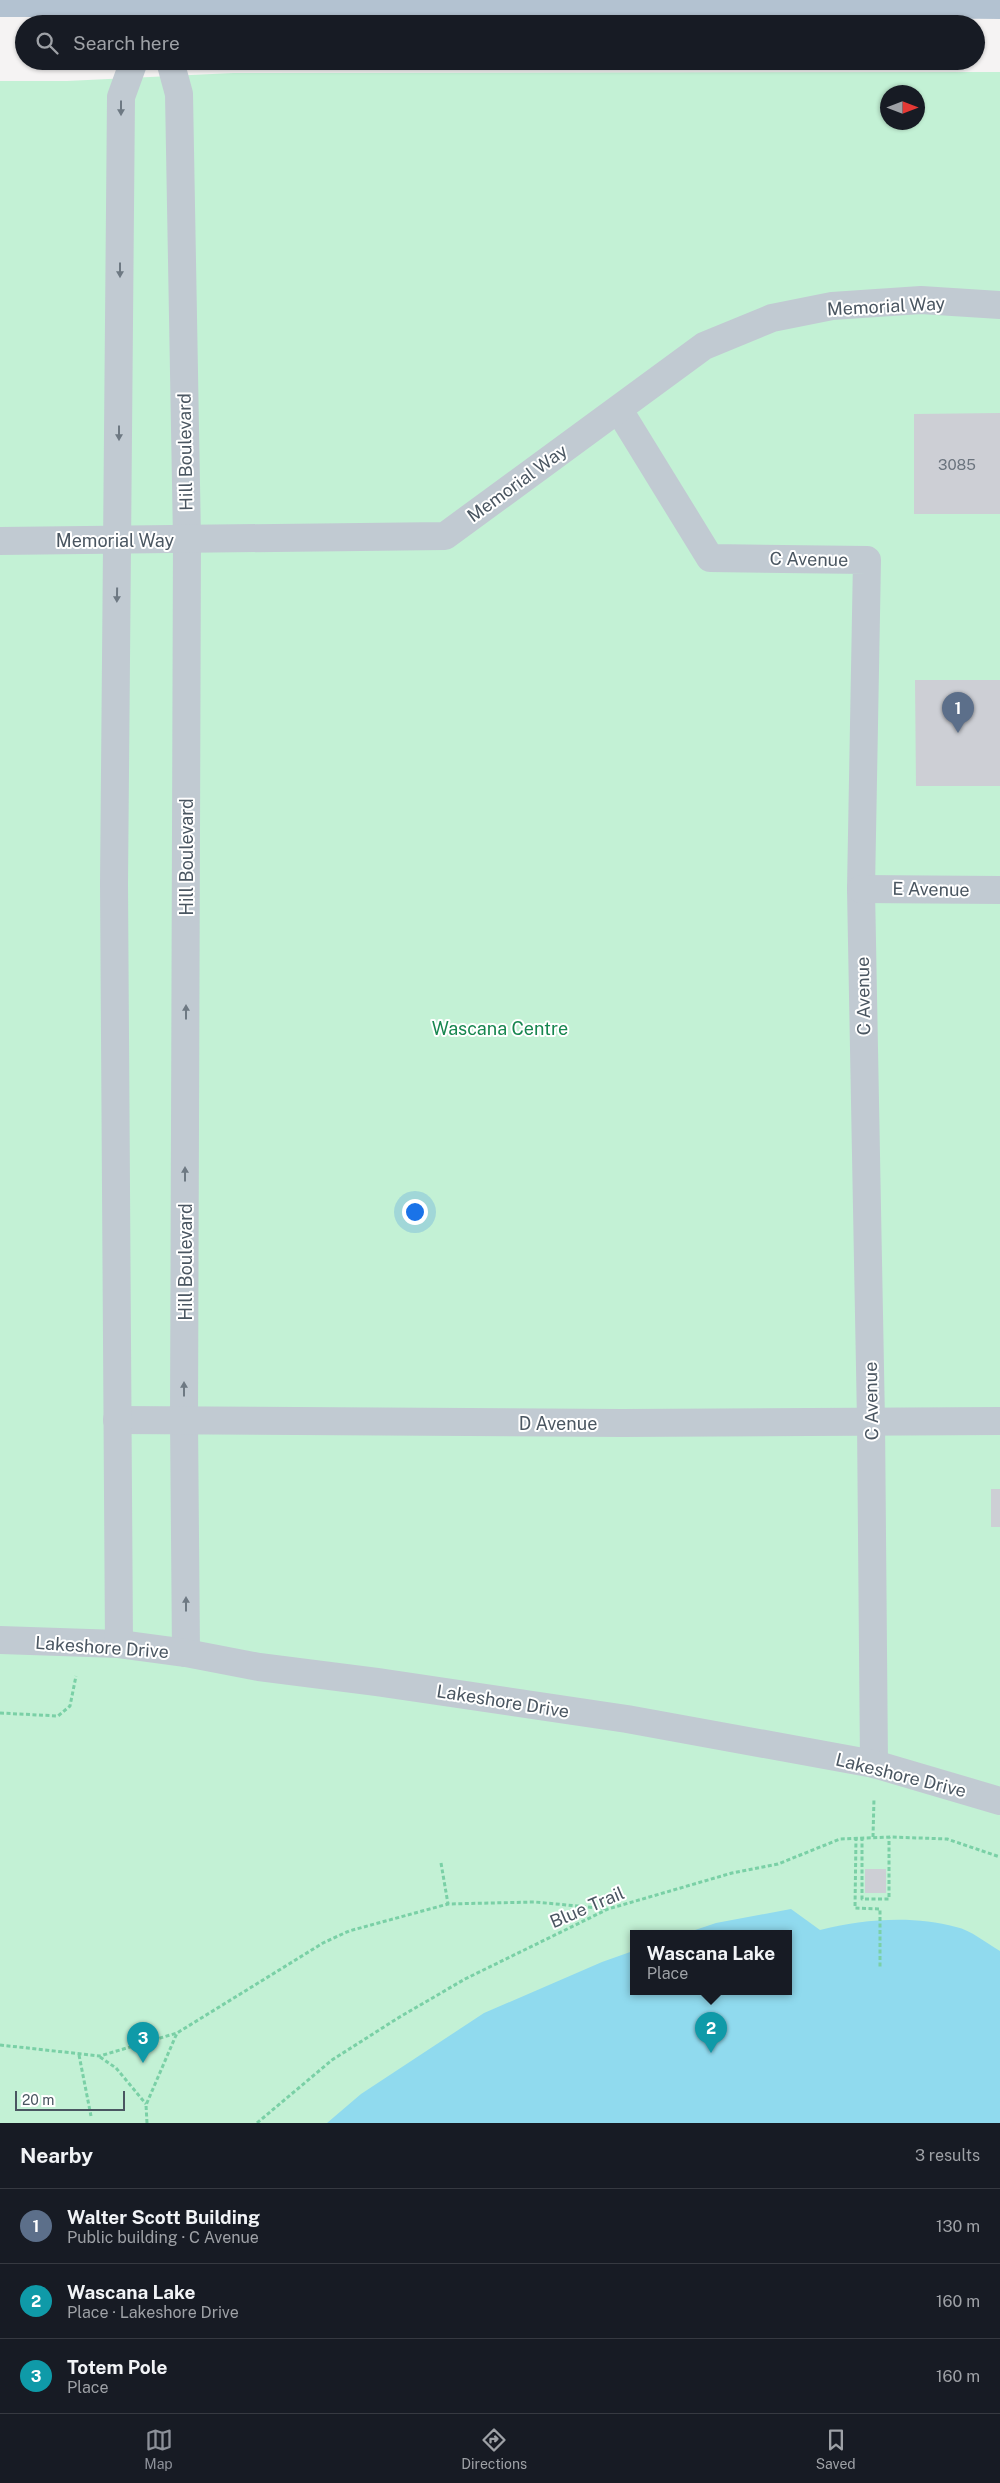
<!DOCTYPE html>
<meta charset="utf-8">
<style>
:root{--surface:#171b24;--page:#242831;--text:#f1f3f6;--muted:#9ea1a6;--line:#363941;--accent:#8c9099}
body{margin:0;font-family:"Public Sans",sans-serif;background:var(--page);color:var(--text)}
.compass{position:absolute;left:880px;top:85px;width:45px;height:45px;border-radius:50%;background:var(--surface);box-shadow:0 1px 4px #0004;rotate:90deg}
.scale{position:absolute;left:15px;bottom:12px;width:110px;box-sizing:border-box;padding-left:5px;border:2px solid #4a5661;border-top:0;font-size:14px;line-height:18px;white-space:nowrap;color:#4a5661;-webkit-text-stroke:4px #fff;paint-order:stroke}
.you{position:absolute;left:414px;top:1211px;width:18px;height:18px;margin:-12px;border:4px solid #fff;border-radius:50%;background:#1a73e8;box-shadow:0 0 0 8px #1a73e833}
.badge{display:grid;place-items:center;width:32px;height:32px;border-radius:50%;background:var(--accent);color:#fff;font-size:16px;font-weight:700}
.pin{position:absolute;translate:-50% -41px;filter:drop-shadow(0 1px 2px #0008)}
.pin::after{content:'';position:absolute;top:26px;width:18px;height:15px;background:inherit;clip-path:polygon(0 0,100% 0,50% 100%)}
.popup{position:absolute;left:630px;top:1930px;width:162px;height:65px;box-sizing:border-box;display:grid;place-content:center;border-radius:0px;background:var(--surface);filter:drop-shadow(0 1px 4px #0005);font-size:16px;white-space:nowrap;color:var(--muted)}
.popup b{font-size:19px;color:var(--text)}
.popup::after{content:'';position:absolute;left:50%;top:100%;margin-left:-10px;border:10px solid transparent;border-top-color:var(--surface)}
.list{margin:0;padding:0;list-style:none}
h2{display:flex;justify-content:space-between;align-items:center;height:65px;margin:0;padding:0 20px;font-size:21px}
h2 small{font-size:16px;font-weight:400;color:var(--muted)}
.list li{display:grid;grid-template-columns:32px 1fr auto;gap:15px;align-items:center;box-sizing:border-box;height:75px;padding:0 20px;border-top:1px solid var(--line)}
.list b{display:block;font-size:19px;white-space:nowrap}
.list p{margin:0;font-size:16px;white-space:nowrap;color:var(--muted)}
.list em{font-size:16px;font-style:normal;color:var(--muted)}
.icon{flex:none;width:28px;height:28px;fill:none;stroke:currentColor;stroke-width:2;stroke-linecap:round;stroke-linejoin:round}
.map{position:relative;flex:none;width:1000px;height:2123px;overflow:hidden}
.search{position:absolute;background:var(--surface);box-shadow:0 1px 4px #0004;left:15px;right:15px;top:15px;height:55px;display:flex;align-items:center;gap:12px;box-sizing:border-box;padding:0 18px;border-radius:28px;color:var(--muted);font-size:19px}
.sheet{height:290px;background:var(--surface)}
nav{display:flex;justify-content:space-around;align-items:center;box-sizing:border-box;height:70px;border-top:1px solid var(--line);background:var(--surface);font-size:14px;color:var(--muted)}
nav a{display:grid;justify-items:center;gap:2px}
nav .on{color:var(--accent)}
.map>svg:first-child{display:block}
.green{fill:#c3f1d5;fill-rule:evenodd}
.water{fill:#90daee}
.building{fill:#cdcfd5}
.lines{fill:none;stroke-linecap:round;stroke-linejoin:round}
.path{stroke:#7ad0a6;stroke-width:3;stroke-dasharray:4 2.5;stroke-linecap:butt}
.street{stroke:#c1cad2;stroke-width:28}
.primary{stroke:#b3c2d1;stroke-width:28}
.oneway{fill:#6e7983}
.labels{text-anchor:middle;dominant-baseline:central;stroke-width:4;stroke-linejoin:round;paint-order:stroke}
.number-label{font-size:15px;fill:#6b747e}
.street-label{font-size:18px;fill:#4a5661;stroke:#fff}
.park-label{font-size:18px;fill:#17864f;stroke:#fff}
</style>
<div class="map">
<svg width="1000" height="2123" viewBox="0 0 1000 2123">
<rect width="100%" height="100%" fill="#f5f3f3"/>
<path class="green" d="M1000 72V2123H0V81H67L233 73ZM888 92H918V122H888ZM634 1934H788V1992H634Z"/>
<path class="water" d="M791 1909 820 1930C863 1919 913 1915 956 1927 971 1930 986 1943 1000 1951V2123H327L361 2094 484 2013 602 1962 633 1951 634 1992H788V1934H683L716 1923Z"/>
<g class="building">
<polygon points="1000,413 1000,514 914,514 914,414"/>
<polygon points="915,680 1000,680 1000,786 916,786"/>
<rect x="991" y="1489" width="9" height="38"/>
<rect x="865" y="1869" width="21" height="24"/>
</g>
<g class="lines">
<g class="path">
<polyline points="0,1713 58,1716 70,1706 76,1676"/>
<polyline points="856,1837 855,1908 880,1909 880,1968"/>
<polyline points="862,1837 862,1899 889,1899 889,1837"/>
<polyline points="873,1837 874,1798"/>
<polyline points="441,1863 448,1904"/>
<polyline points="0,2045 100,2056 177,2033"/>
<polyline points="79,2055 91,2116"/>
<polyline points="100,2057 116,2068 146,2104"/>
<polyline points="147,2123 146,2105 177,2033 323,1943 349,1931 448,1904 535,1902 608,1909"/>
<polyline points="257,2123 332,2060 398,2018 465,1979 608,1909 732,1873 778,1864 840,1839 892,1837 947,1839 1000,1857"/>
</g>
<g class="street">
<polyline points="147,24 155,1"/>
<polyline points="170,61 179,94 187,539 184,1419 186,1653"/>
<polyline points="619,410 710,558 867,560 861,889 871,1421 874,1764"/>
<polyline points="0,541 445,536 704,346 772,318 832,306 921,300 1000,305"/>
<polyline points="861,889 1000,890"/>
<polyline points="117,1420 622,1423 1000,1421"/>
<polyline points="0,1640 119,1644 186,1653 259,1667 377,1682 627,1719 874,1764 1000,1801"/>
<polyline points="119,1644 114,884 121,97 134,61"/>
</g>
<polyline class="primary" points="0,3 713,2 1000,5"/>
</g>
<defs><path id="oneway-solid" d="M-6-.8H1V-3.2L6.5 0L1 3.2V.8H-6Z" transform="scale(1.25)"/></defs>
<g class="oneway">
<use href="#oneway-solid" transform="translate(121 108) rotate(90)"/>
<use href="#oneway-solid" transform="translate(120 270) rotate(90)"/>
<use href="#oneway-solid" transform="translate(119 433) rotate(90)"/>
<use href="#oneway-solid" transform="translate(117 595) rotate(91)"/>
<use href="#oneway-solid" transform="translate(186 1012) rotate(-90)"/>
<use href="#oneway-solid" transform="translate(185 1174) rotate(-90)"/>
<use href="#oneway-solid" transform="translate(184 1389) rotate(-90)"/>
<use href="#oneway-solid" transform="translate(186 1604) rotate(-90)"/>
</g>
<g class="labels">
<g class="number-label">
<text x="957" y="464">3085</text>
</g>
<g class="street-label">
<text transform="translate(886 306) rotate(-3)">Memorial Way</text>
<text transform="translate(185 452) rotate(-91)">Hill Boulevard</text>
<text transform="translate(517 483) rotate(-36)">Memorial Way</text>
<text x="115" y="540">Memorial Way</text>
<text transform="translate(809 559) rotate(1)">C Avenue</text>
<text transform="translate(186 857) rotate(-90)">Hill Boulevard</text>
<text transform="translate(931 889) rotate(1)">E Avenue</text>
<text transform="translate(863 996) rotate(-91)">C Avenue</text>
<text transform="translate(185 1262) rotate(-90)">Hill Boulevard</text>
<text transform="translate(871 1401) rotate(-91)">C Avenue</text>
<text x="558" y="1423">D Avenue</text>
<text transform="translate(102 1647) rotate(4)">Lakeshore Drive</text>
<text transform="translate(503 1701) rotate(9)">Lakeshore Drive</text>
<text transform="translate(901 1775) rotate(14)">Lakeshore Drive</text>
<text transform="translate(587 1907) rotate(-23)">Blue Trail</text>
</g>
<g class="park-label">
<text x="500" y="1028">Wascana Centre</text>
</g>
</g>
</svg>
<svg class="compass" viewBox="-18 -18 36 36"><path d="M0-13l5 13h-10z" fill="#e53935"/><path d="M0 13l5-13h-10z" fill="#9ea1a6"/></svg>
<div class="scale">20 m</div>
<div class="you"></div>
<div class="pin badge" style="left:958px;top:733px;background:#5c6f8a">1</div>
<div class="pin badge" style="left:711px;top:2053px;background:#0f9aa8">2</div>
<div class="popup"><b>Wascana Lake</b>Place</div>
<div class="pin badge" style="left:143px;top:2063px;background:#0f9aa8">3</div>
<div class="search"><svg class="icon" aria-label="search" viewBox="0 0 24 24"><circle cx="10" cy="10" r="6"/><path d="M15 15l6 6"/></svg>Search here</div>
</div>
<section class="sheet">
<h2>Nearby<small>3 results</small></h2>
<ul class="list">
<li><span class="badge" style="background:#5c6f8a">1</span><div><b>Walter Scott Building</b><p>Public building · C Avenue</p></div><em>130 m</em></li>
<li><span class="badge" style="background:#0f9aa8">2</span><div><b>Wascana Lake</b><p>Place · Lakeshore Drive</p></div><em>160 m</em></li>
<li><span class="badge" style="background:#0f9aa8">3</span><div><b>Totem Pole</b><p>Place</p></div><em>160 m</em></li>
</ul>
</section>
<nav>
<a class="on"><svg class="icon" aria-label="map" viewBox="0 0 24 24"><path d="M3 6l6-2 6 2 6-2v14l-6 2-6-2-6 2zM9 4v14M15 6v14"/></svg>Map</a>
<a><svg class="icon" aria-label="directions" viewBox="0 0 24 24"><path d="M12 3l9 9-9 9-9-9zM9 14v-3h6M13 9l2 2-2 2"/></svg>Directions</a>
<a><svg class="icon" aria-label="saved" viewBox="0 0 24 24"><path d="M7 4h10v16l-5-4-5 4z"/></svg>Saved</a>
</nav>
